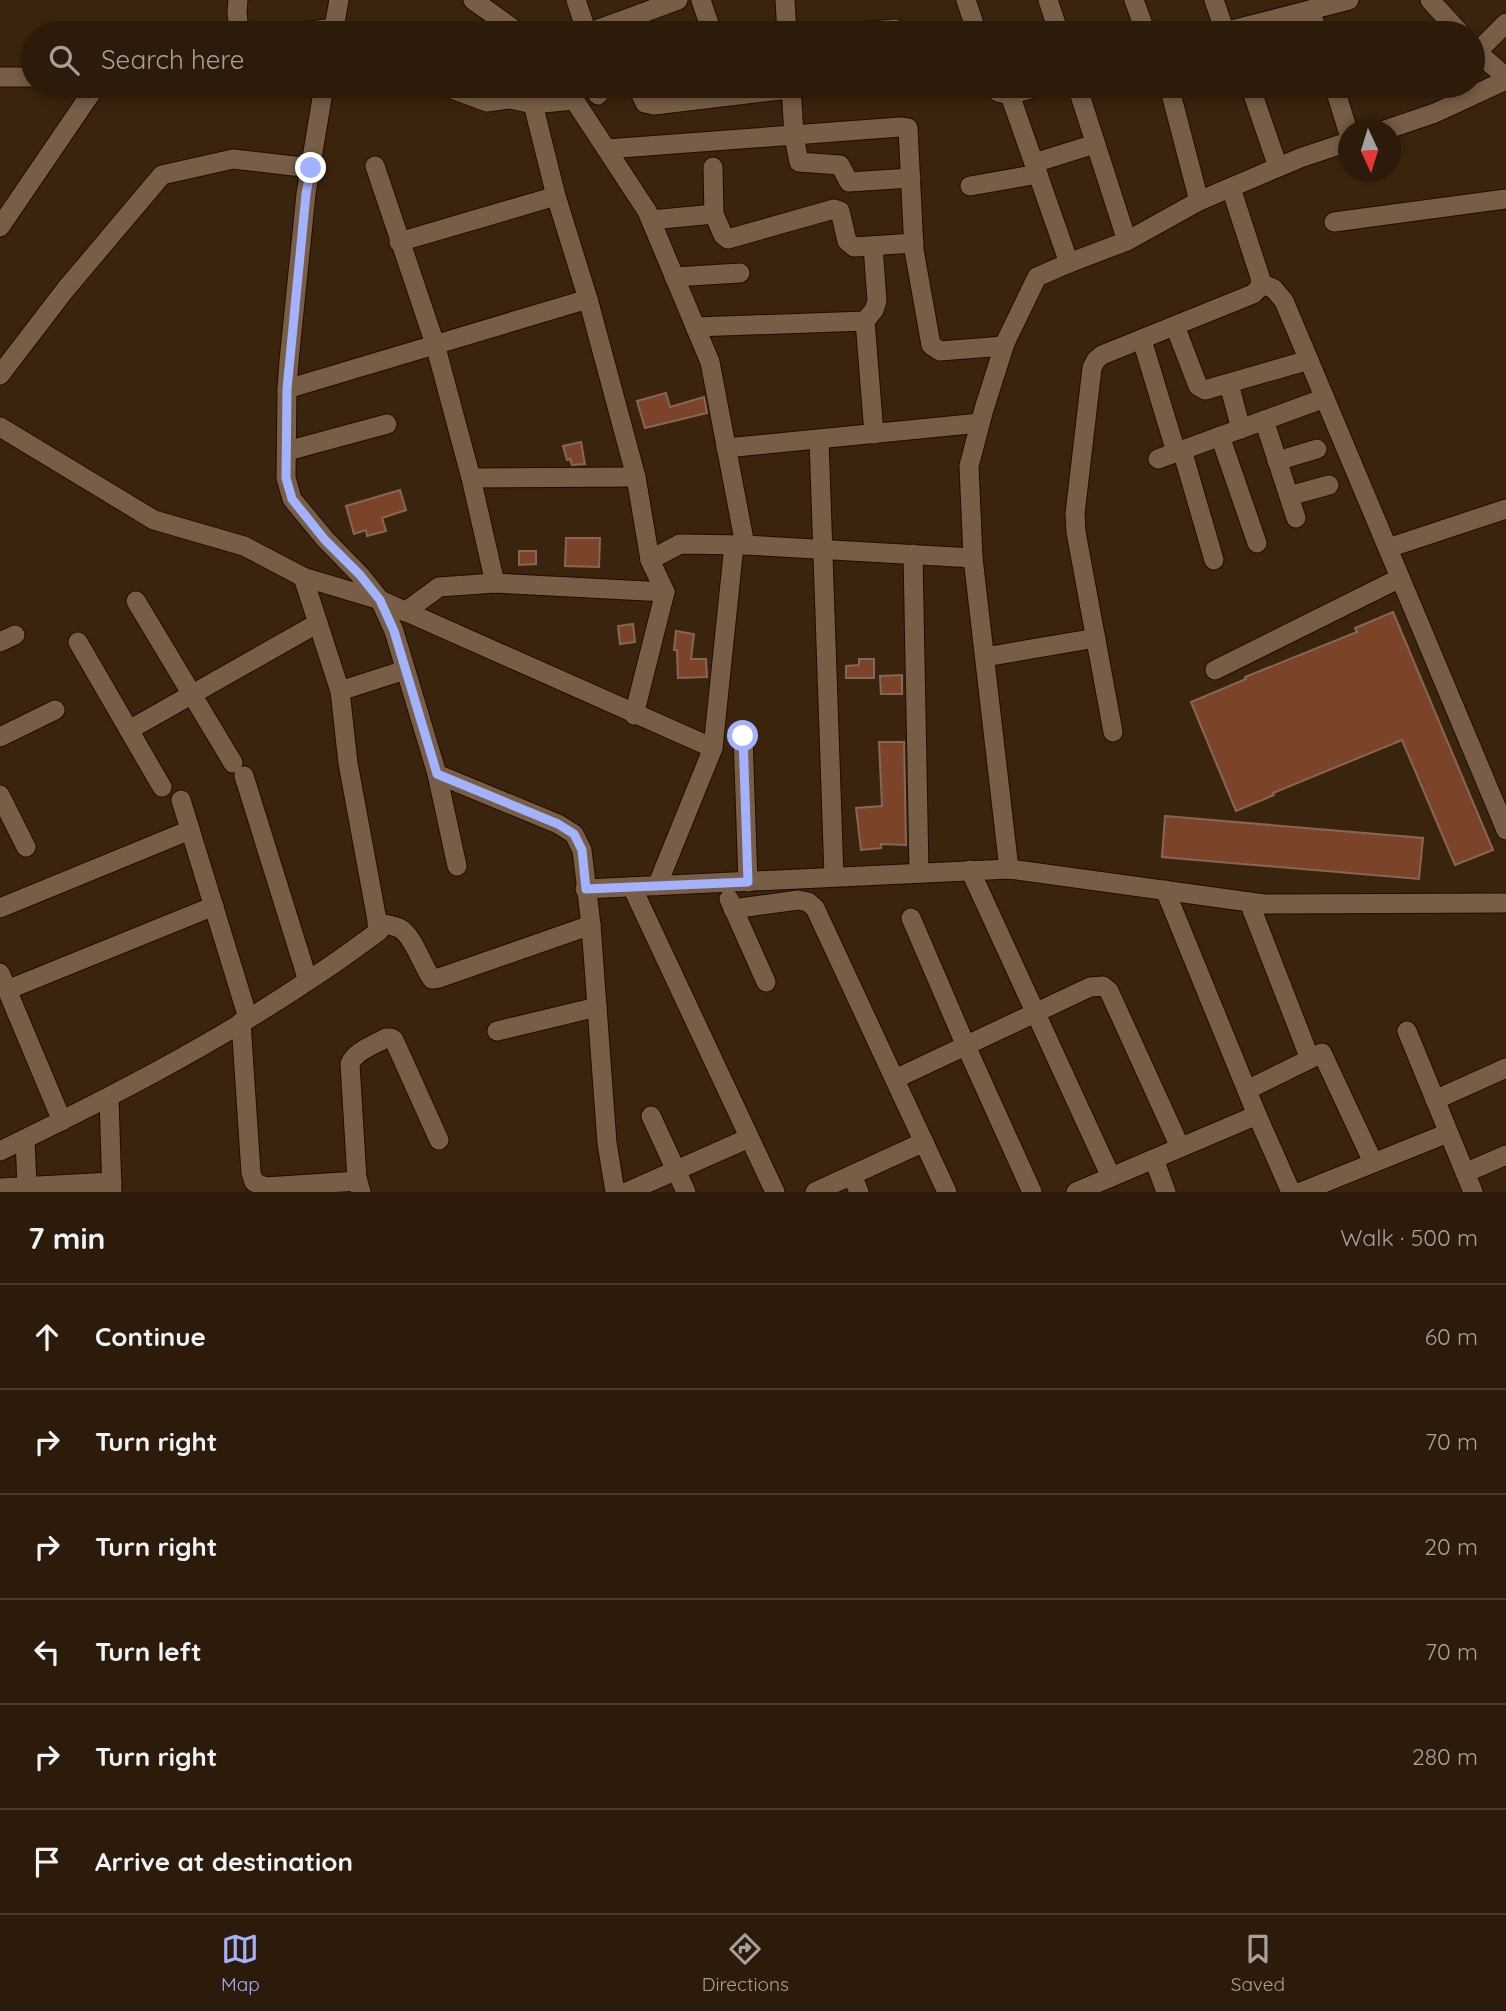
<!DOCTYPE html>
<meta charset="utf-8">
<style>
:root{--surface:#2c1b0a;--page:#342413;--text:#f1f3f6;--muted:#a6a19c;--line:#48392b;--accent:#a2b2fd}
body{margin:0;font-family:Quicksand,sans-serif;background:var(--page);color:var(--text)}
.compass{position:absolute;left:1338px;top:119px;width:63px;height:63px;border-radius:50%;background:var(--surface);box-shadow:0 4px 10px #0003;rotate:176deg}
.stop{position:absolute;width:21px;height:21px;margin:-16px;border:5px solid #a2b2fd;border-radius:50%;background:#fff}
.stop.end{background:#a2b2fd;border-color:#fff;box-shadow:0 2px 7px #0008}
.list{margin:0;padding:0;list-style:none}
h2{display:flex;justify-content:space-between;align-items:center;height:91px;margin:0;padding:0 28px;font-size:30px}
h2 small{font-size:23px;font-weight:400;color:var(--muted)}
.list li{display:grid;grid-template-columns:46px 1fr auto;gap:21px;align-items:center;box-sizing:border-box;height:105px;padding:0 28px;border-top:2px solid var(--line)}
.list b{display:block;font-size:26px;white-space:nowrap}
.list em{font-size:23px;font-style:normal;color:var(--muted)}
.icon{flex:none;width:38px;height:38px;fill:none;stroke:currentColor;stroke-width:2;stroke-linecap:round;stroke-linejoin:round}
.map{position:relative;flex:none;width:1506px;height:1192px;overflow:hidden}
.search{position:absolute;background:var(--surface);box-shadow:0 4px 10px #0003;left:21px;right:21px;top:21px;height:77px;display:flex;align-items:center;gap:18px;box-sizing:border-box;padding:0 24px;border-radius:38px;color:var(--muted);font-size:26px}
.sheet{height:721px;background:var(--surface)}
nav{display:flex;justify-content:space-around;align-items:center;box-sizing:border-box;height:98px;border-top:2px solid var(--line);background:var(--surface);font-size:19px;color:var(--muted)}
nav a{display:grid;justify-items:center;gap:4px}
nav .on{color:var(--accent)}
.map>svg:first-child{display:block}
.building{fill:#7b4328;stroke:#886657;stroke-width:2}
.lines{fill:none;stroke-linecap:round;stroke-linejoin:round}
.minor-casing{stroke:#210c00;stroke-width:21}
.minor{stroke:#785e46;stroke-width:19}
.route{stroke:#a2b2fd;stroke-width:9}
</style>
<div class="map">
<svg width="1506" height="1192" viewBox="0 0 1506 1192">
<rect width="100%" height="100%" fill="#3b240d"/>
<g class="building">
<polygon points="666,393 670,407 704,397 707,413 645,428 637,401"/>
<polygon points="581,442 585,464 572,465 570,459 567,460 563,446"/>
<polygon points="400,490 406,510 382,518 386,531 367,536 366,530 354,534 346,506"/>
<polygon points="566,538 600,538 599,567 565,566"/>
<polygon points="519,551 536,551 536,564 519,565"/>
<polygon points="1393,612 1493,850 1455,865 1402,740 1273,793 1274,795 1236,811 1191,702 1246,679 1245,677 1357,632 1355,628"/>
<polygon points="633,624 635,642 620,644 618,626"/>
<polygon points="676,631 694,634 691,659 706,659 707,677 678,678 677,650 674,650"/>
<polygon points="859,659 874,659 874,678 846,678 846,666 859,665"/>
<polygon points="902,675 902,694 881,694 880,676"/>
<polygon points="879,742 904,742 906,845 881,844 881,848 861,850 856,808 882,806"/>
<polygon points="1165,816 1423,838 1419,879 1162,857"/>
</g>
<g class="lines">
<defs>
<g id="minor">
<polyline points="238,0 237,12 239,33"/>
<polyline points="473,0 519,33"/>
<polyline points="576,0 587,33"/>
<polyline points="701,0 712,33"/>
<polyline points="785,0 787,33"/>
<polyline points="966,0 977,33"/>
<polyline points="1048,0 1059,33"/>
<polyline points="1134,0 1146,33"/>
<polyline points="1214,0 1225,32"/>
<polyline points="1430,0 1460,33"/>
<polyline points="1310,10 1318,33"/>
<polyline points="295,33 334,28"/>
<polyline points="333,33 339,0"/>
<polyline points="588,33 678,0"/>
<polyline points="846,33 895,29"/>
<polyline points="1220,33 1349,0"/>
<polyline points="1473,48 1477,52 1506,23"/>
<polyline points="1477,52 1506,77"/>
<polyline points="0,77 33,77"/>
<polyline points="324,86 306,194 289,361 287,389 286,478 292,499 325,539 360,575 380,600 394,631 437,774 558,824 574,834 582,850 591,925 607,1143 615,1192"/>
<polyline points="444,86 487,102 510,99 533,104 574,100"/>
<polyline points="565,86 647,211 710,362 745,545"/>
<polyline points="595,86 598,95"/>
<polyline points="637,86 645,103 654,105 814,86"/>
<polyline points="791,86 794,136 799,162 840,165 849,182 911,178"/>
<polyline points="993,86 998,92 1010,95 1040,86"/>
<polyline points="1077,86 1127,241"/>
<polyline points="1169,86 1199,201"/>
<polyline points="1250,86 1278,167"/>
<polyline points="1334,86 1348,131"/>
<polyline points="1010,95 1069,263"/>
<polyline points="533,104 556,196 588,299 636,477 650,560 665,592 634,715"/>
<polyline points="1385,130 1435,113 1506,80"/>
<polyline points="607,149 900,127 908,128 914,250 931,345 940,351 1004,346"/>
<polyline points="1034,163 1095,144"/>
<polyline points="375,166 435,344 471,478 495,583"/>
<polyline points="713,167 714,214"/>
<polyline points="970,186 1038,174"/>
<polyline points="651,220 714,214 723,235 728,239 834,209 840,211 847,241 854,247 914,243"/>
<polyline points="1334,222 1506,199"/>
<polyline points="0,227 96,86"/>
<polyline points="399,242 556,196"/>
<polyline points="674,277 740,273"/>
<polyline points="1261,283 1274,289 1284,301 1506,830"/>
<polyline points="865,321 874,310 877,301 873,246"/>
<polyline points="1175,326 1198,386 1205,390 1309,360"/>
<polyline points="695,327 865,321 874,434"/>
<polyline points="1142,340 1176,452"/>
<polyline points="0,375 65,290 162,175 233,159 311,168"/>
<polyline points="1229,384 1241,429"/>
<polyline points="287,389 588,299"/>
<polyline points="1264,420 1296,518"/>
<polyline points="0,427 154,520 244,546 303,577 380,600 713,748"/>
<polyline points="1220,436 1257,543"/>
<polyline points="819,439 834,877"/>
<polyline points="726,448 980,423"/>
<polyline points="1182,450 1214,560"/>
<polyline points="287,451 387,424"/>
<polyline points="1158,459 1325,398"/>
<polyline points="1277,461 1317,449"/>
<polyline points="471,478 636,477"/>
<polyline points="1289,496 1329,485"/>
<polyline points="1388,548 1506,509"/>
<polyline points="913,554 919,873"/>
<polyline points="650,560 680,544 745,545 973,558"/>
<polyline points="136,601 233,763"/>
<polyline points="405,612 439,587 495,583 665,592"/>
<polyline points="0,642 15,635"/>
<polyline points="78,642 162,787"/>
<polyline points="985,657 1096,638"/>
<polyline points="1215,670 1400,578"/>
<polyline points="340,691 405,670"/>
<polyline points="129,730 318,623"/>
<path d="M1113 732 1076 532 1075 514 1092 368 1096 360 1102 355 1253 294C1260 288 1261 285 1260 277L1231 188"/>
<polyline points="743,736 748,882"/>
<polyline points="0,737 55,710"/>
<polyline points="437,774 457,866"/>
<polyline points="244,776 308,981"/>
<polyline points="0,795 26,847"/>
<polyline points="181,800 248,1018"/>
<polyline points="1009,869 973,558 969,466 984,409 1005,343 1037,277 1069,263 1127,241 1199,201 1300,158 1348,142"/>
<polyline points="970,870 1111,1177"/>
<polyline points="657,886 713,748 734,545"/>
<polyline points="632,887 775,1192"/>
<polyline points="585,889 1009,869 1264,904 1506,903"/>
<polyline points="1165,890 1257,1115 1291,1192"/>
<polyline points="729,899 766,982"/>
<polyline points="1249,902 1310,1059"/>
<polyline points="0,908 190,830"/>
<polyline points="733,909 798,900 808,902 815,908 947,1192"/>
<polyline points="911,918 966,1046 1032,1192"/>
<path d="M377 923C384 924 392 925 399 928 413 934 422 966 432 979L439 978 591 925"/>
<polyline points="0,973 62,1121"/>
<polyline points="7,990 214,906"/>
<polyline points="241,1022 251,1173 254,1182 265,1187 358,1181"/>
<polyline points="497,1031 597,1007"/>
<polyline points="1407,1031 1473,1192"/>
<polyline points="895,1079 1090,987 1103,986 1109,991 1180,1147"/>
<polyline points="1247,1090 1322,1053 1373,1162"/>
<polyline points="109,1098 112,1192"/>
<polyline points="1435,1100 1506,1068"/>
<polyline points="651,1116 686,1192"/>
<polyline points="25,1139 27,1186"/>
<path d="M0 1151C105 1100 211 1046 309 980 333 965 356 948 379 931L348 763 340 691 303 577"/>
<polyline points="1154,1159 1166,1192"/>
<polyline points="1465,1173 1506,1155"/>
<polyline points="852,1175 859,1192"/>
<polyline points="0,1188 112,1182"/>
<path d="M361 1192 357 1179 350 1064C355 1051 374 1045 386 1038H391L394 1040 439 1140"/>
<polyline points="627,1192 749,1138"/>
<polyline points="815,1192 924,1142"/>
<polyline points="1076,1192 1257,1115"/>
<polyline points="1301,1192 1448,1133"/>
</g>
</defs>
<use href="#minor" class="minor-casing"/>
<use href="#minor" class="minor"/>
</g>
<g class="lines">
<polyline class="route" points="311,168 306,194 287,389 286,478 292,499 325,540 360,575 380,600 394,631 437,774 558,824 574,834 582,850 586,889 748,882 743,736"/>
</g>
</svg>
<svg class="compass" viewBox="-18 -18 36 36"><path d="M0-13l5 13h-10z" fill="#e53935"/><path d="M0 13l5-13h-10z" fill="#a6a19c"/></svg>
<div class="stop" style="left:743px;top:736px"></div>
<div class="stop end" style="left:311px;top:168px"></div>
<div class="search"><svg class="icon" aria-label="search" viewBox="0 0 24 24"><circle cx="10" cy="10" r="6"/><path d="M15 15l6 6"/></svg>Search here</div>
</div>
<section class="sheet">
<h2>7 min<small>Walk · 500 m</small></h2>
<ul class="list">
<li><svg class="icon" aria-label="ahead" viewBox="0 0 24 24"><path d="M12 20V5M6 11l6-6 6 6"/></svg><div><b>Continue</b></div><em>60 m</em></li>
<li><svg class="icon" aria-label="right" viewBox="0 0 24 24"><path d="M7 20v-9h11M14 6l5 5-5 5"/></svg><div><b>Turn right</b></div><em>70 m</em></li>
<li><svg class="icon" aria-label="right" viewBox="0 0 24 24"><path d="M7 20v-9h11M14 6l5 5-5 5"/></svg><div><b>Turn right</b></div><em>20 m</em></li>
<li><svg class="icon" aria-label="left" viewBox="0 0 24 24"><path d="M17 20v-9H6M10 6l-5 5 5 5"/></svg><div><b>Turn left</b></div><em>70 m</em></li>
<li><svg class="icon" aria-label="right" viewBox="0 0 24 24"><path d="M7 20v-9h11M14 6l5 5-5 5"/></svg><div><b>Turn right</b></div><em>280 m</em></li>
<li><svg class="icon" aria-label="arrive" viewBox="0 0 24 24"><path d="M6 21V4h12l-3 4 3 4H6"/></svg><div><b>Arrive at destination</b></div></li>
</ul>
</section>
<nav>
<a class="on"><svg class="icon" aria-label="map" viewBox="0 0 24 24"><path d="M3 6l6-2 6 2 6-2v14l-6 2-6-2-6 2zM9 4v14M15 6v14"/></svg>Map</a>
<a><svg class="icon" aria-label="directions" viewBox="0 0 24 24"><path d="M12 3l9 9-9 9-9-9zM9 14v-3h6M13 9l2 2-2 2"/></svg>Directions</a>
<a><svg class="icon" aria-label="saved" viewBox="0 0 24 24"><path d="M7 4h10v16l-5-4-5 4z"/></svg>Saved</a>
</nav>
